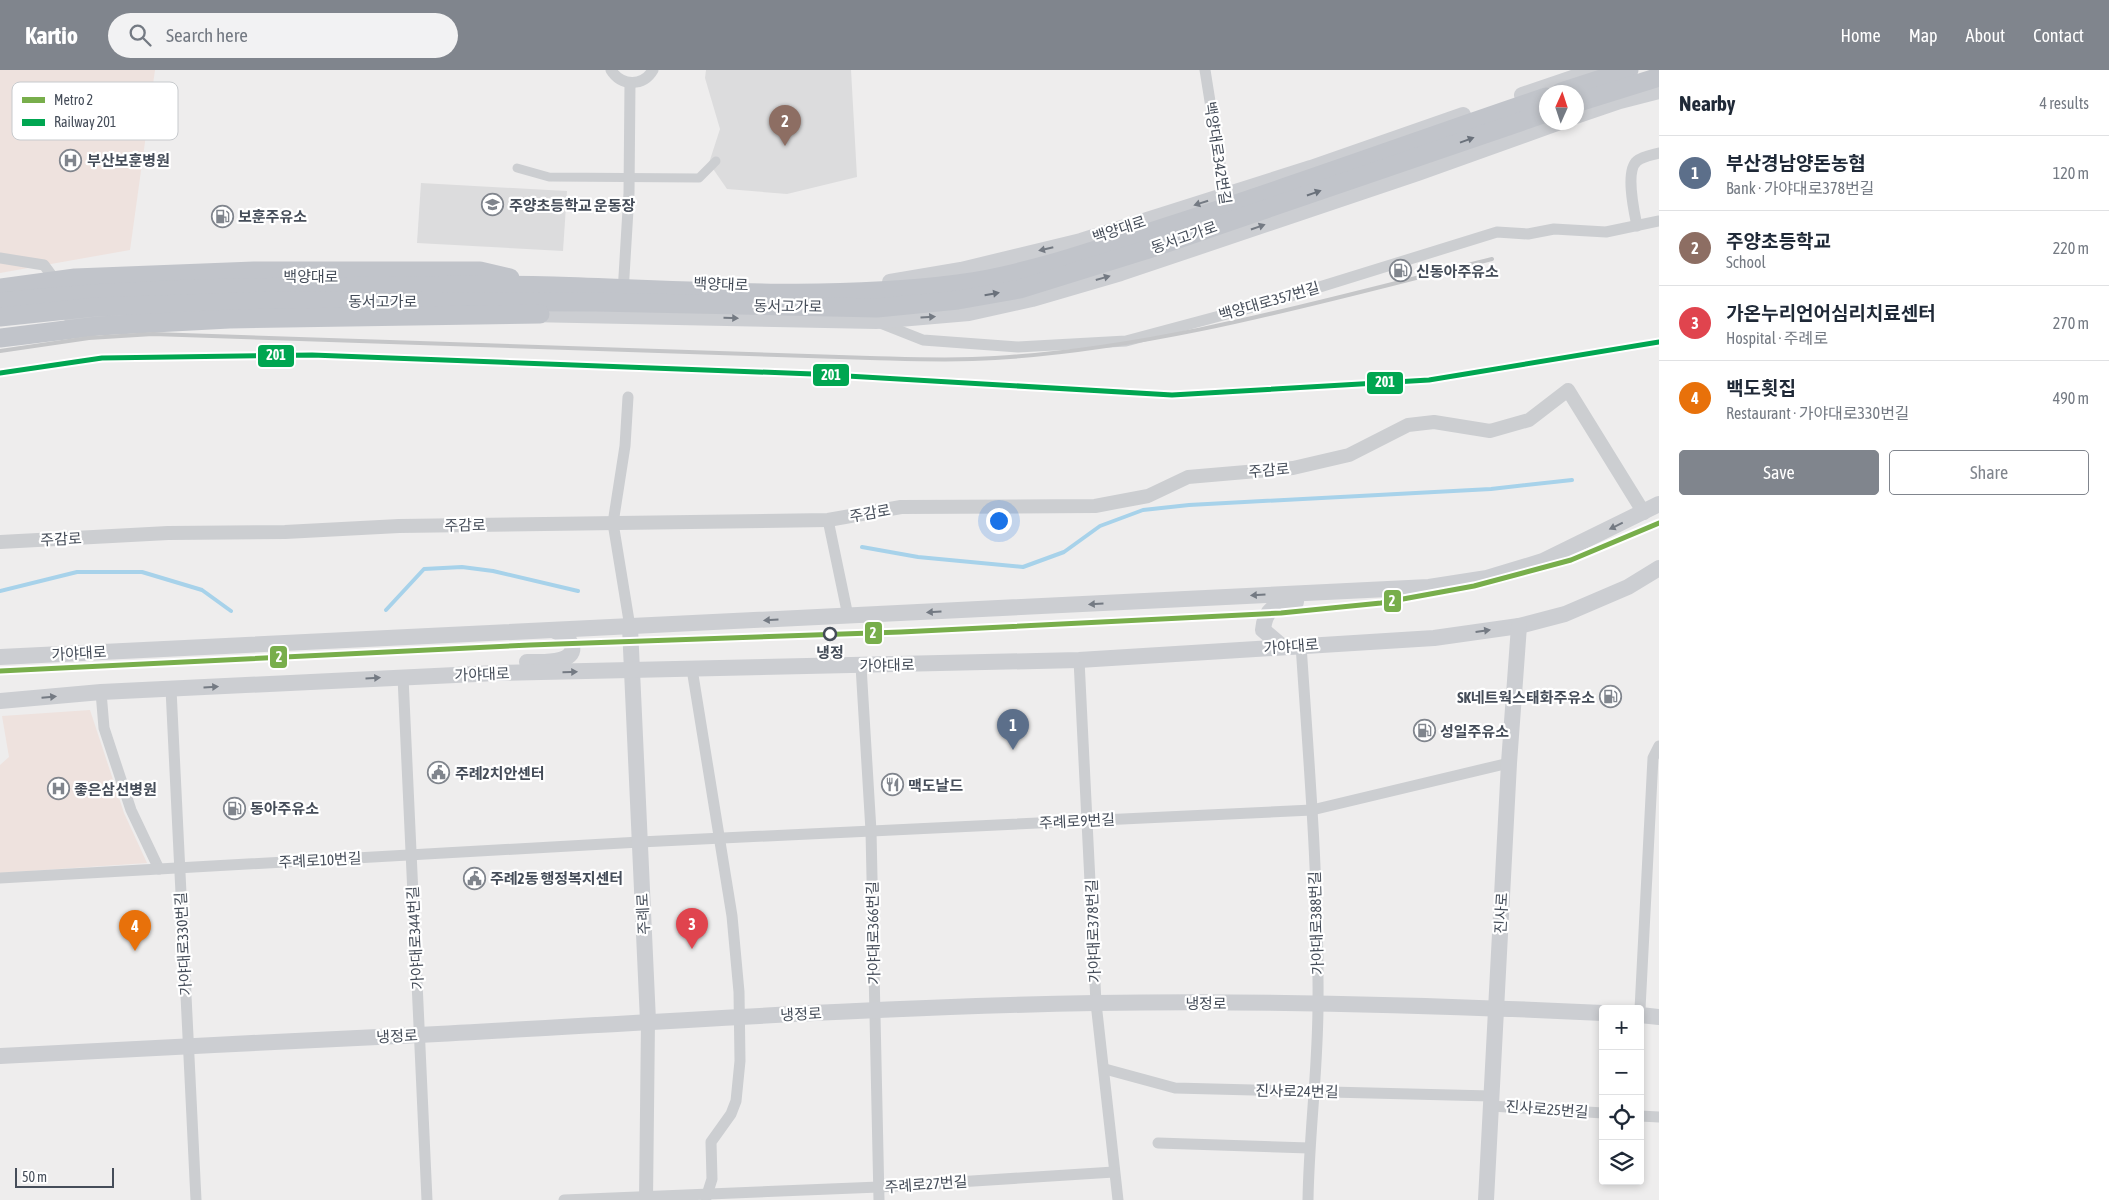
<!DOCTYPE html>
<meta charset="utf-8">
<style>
:root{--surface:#fff;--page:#f2f2f3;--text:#1f2937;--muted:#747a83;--line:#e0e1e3;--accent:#80858d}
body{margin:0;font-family:"Asap Condensed","Noto Sans KR",sans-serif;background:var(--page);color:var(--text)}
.controls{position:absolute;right:15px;bottom:15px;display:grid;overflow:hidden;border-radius:5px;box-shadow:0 2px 8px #0003}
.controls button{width:45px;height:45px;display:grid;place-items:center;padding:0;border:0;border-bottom:1px solid var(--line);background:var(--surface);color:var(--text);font:25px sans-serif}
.compass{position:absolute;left:1539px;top:15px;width:45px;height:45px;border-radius:50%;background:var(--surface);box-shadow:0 2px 8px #0003;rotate:3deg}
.scale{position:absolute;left:15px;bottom:12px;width:99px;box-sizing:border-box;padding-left:5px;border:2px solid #454d59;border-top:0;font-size:14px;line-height:18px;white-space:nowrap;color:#454d59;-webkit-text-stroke:4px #fff;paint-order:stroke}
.you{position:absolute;left:998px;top:450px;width:18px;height:18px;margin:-12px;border:4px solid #fff;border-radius:50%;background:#1a73e8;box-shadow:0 0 0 8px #1a73e833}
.badge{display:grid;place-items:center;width:32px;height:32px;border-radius:50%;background:var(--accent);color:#fff;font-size:16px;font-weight:700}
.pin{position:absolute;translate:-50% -41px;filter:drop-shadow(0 1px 2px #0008)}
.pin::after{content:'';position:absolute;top:26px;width:18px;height:15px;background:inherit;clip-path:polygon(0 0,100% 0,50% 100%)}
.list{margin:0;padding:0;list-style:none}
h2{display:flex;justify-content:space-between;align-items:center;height:65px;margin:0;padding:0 20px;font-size:21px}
h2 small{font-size:16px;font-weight:400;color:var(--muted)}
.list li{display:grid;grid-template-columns:32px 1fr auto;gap:15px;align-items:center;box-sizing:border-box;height:75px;padding:0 20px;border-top:1px solid var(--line)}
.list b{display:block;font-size:19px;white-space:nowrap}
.list p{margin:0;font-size:16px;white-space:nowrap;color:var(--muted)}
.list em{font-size:16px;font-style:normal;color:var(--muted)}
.actions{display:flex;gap:10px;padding:15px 20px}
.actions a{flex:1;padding:11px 0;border:1px solid var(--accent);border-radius:5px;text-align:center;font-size:18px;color:var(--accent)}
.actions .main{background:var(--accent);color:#fff}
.icon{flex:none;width:28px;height:28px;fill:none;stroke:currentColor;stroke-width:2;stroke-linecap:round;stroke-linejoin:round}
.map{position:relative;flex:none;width:1659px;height:1130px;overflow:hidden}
header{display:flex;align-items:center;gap:30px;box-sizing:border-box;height:70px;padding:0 25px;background:var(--accent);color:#fff}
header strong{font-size:24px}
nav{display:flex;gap:28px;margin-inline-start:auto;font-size:18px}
.search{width:350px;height:45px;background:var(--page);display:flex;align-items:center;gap:12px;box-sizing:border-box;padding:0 18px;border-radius:28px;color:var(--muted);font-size:19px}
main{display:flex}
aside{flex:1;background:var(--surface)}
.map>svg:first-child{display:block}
.education{fill:#dcdcdd}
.medical{fill:#eee2de}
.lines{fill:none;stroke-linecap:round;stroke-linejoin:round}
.stream{stroke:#a7d2ea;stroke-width:4}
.pedestrian{stroke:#ccced1;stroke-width:9}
.minor{stroke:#ccced1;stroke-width:11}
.tertiary{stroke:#ccced1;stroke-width:14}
.secondary{stroke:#ccced2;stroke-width:16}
.trunk{stroke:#c1c4ca;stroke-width:19}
.rail{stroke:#c5c6c8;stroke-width:4}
.rail-1-casing{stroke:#fff;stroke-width:9}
.rail-1{stroke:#00a651;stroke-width:5}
.metro-1-casing{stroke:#fff;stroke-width:9}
.metro-1{stroke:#78ae4b;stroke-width:5}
.oneway{fill:#6a717b}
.oneway2{fill:#747a83}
.stop-dot{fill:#fff;stroke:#454d59;stroke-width:2.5}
.labels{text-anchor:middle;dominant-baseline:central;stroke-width:4.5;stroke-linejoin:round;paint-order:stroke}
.street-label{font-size:15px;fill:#454d59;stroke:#fff}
.poi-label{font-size:15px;font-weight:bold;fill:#454d59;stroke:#fff;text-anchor:start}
.stop-label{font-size:15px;font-weight:bold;fill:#454d59;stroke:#fff}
.key{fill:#fff;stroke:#c7cacd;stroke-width:1}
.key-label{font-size:14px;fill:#454d59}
.line-badge{stroke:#fff;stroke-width:2}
.badge-label{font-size:14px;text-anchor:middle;font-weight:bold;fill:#fff}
</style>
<header>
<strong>Kartio</strong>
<div class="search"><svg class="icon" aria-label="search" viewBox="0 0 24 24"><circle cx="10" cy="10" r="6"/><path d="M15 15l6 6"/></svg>Search here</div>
<nav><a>Home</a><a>Map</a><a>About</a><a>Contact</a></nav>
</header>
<main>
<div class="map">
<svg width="1659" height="1130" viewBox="0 0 1659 1130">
<rect width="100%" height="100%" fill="#eeeded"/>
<g class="education">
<polygon points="706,0 851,0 857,107 787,124 727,119 709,93 720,59 705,8"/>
<polygon points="421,113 567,121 563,181 417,173"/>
</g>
<g class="medical">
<polygon points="0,0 155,0 130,180 0,203"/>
<polygon points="90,640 124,743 147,793 0,803 0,695 9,687 2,646"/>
</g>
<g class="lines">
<g class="stream">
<polyline points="862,477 918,487 1023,497 1064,482 1100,456 1143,440 1189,435 1491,419 1572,410"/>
<polyline points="0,521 77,502 142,502 202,520 231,541"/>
<polyline points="386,540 424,499 462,497 493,501 578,521"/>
</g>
<polyline class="pedestrian" points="517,98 549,107 699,108 716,91"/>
<g class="minor">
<path d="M611 0C621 16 643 17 653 0"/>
<polyline points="1205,0 1226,132"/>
<path d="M1637 156C1634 141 1625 101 1637 91 1643 86 1652 85 1659 83"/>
<polyline points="0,188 44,195 58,214"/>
<polyline points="623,223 629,123 630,13"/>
<polyline points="880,253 923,270 1018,277 1126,271 1268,233 1497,162 1528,164 1554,159 1606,162 1659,151"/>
<polyline points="628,327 625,376 613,453 630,557"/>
<polyline points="828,450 848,546"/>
<path d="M1301 575C1309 694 1319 814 1318 934 1318 1000 1309 1064 1308 1130"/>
<polyline points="1079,590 1096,933 1118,1130"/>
<polyline points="861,596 871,761 879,1130"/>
<polyline points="692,599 732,846 739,922 740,991 736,1031 731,1044 711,1072 712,1109 706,1128"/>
<polyline points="403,607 427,1130"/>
<polyline points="171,619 196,1130"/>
<polyline points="101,622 104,658 131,740 159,799"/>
<polyline points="0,808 640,772 1312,740 1509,693"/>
<polyline points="1640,939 1653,688 1659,676"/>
<polyline points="1105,999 1175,1018 1491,1026"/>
<polyline points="1491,1036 1603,1043"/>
<polyline points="1640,1046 1659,1047"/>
<polyline points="1158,1073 1309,1078"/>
<polyline points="564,1130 879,1117 1114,1102"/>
</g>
<g class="tertiary">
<polyline points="0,472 168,463 285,462 399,456 828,450 901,437 1095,436 1148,426 1188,407 1293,398 1349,385 1408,355 1434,352 1490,361 1529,350 1568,320 1644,443"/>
<polyline points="646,1130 648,951"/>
</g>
<g class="secondary">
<polyline points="1522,25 1596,0"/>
<polyline points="1576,46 1620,31 1659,21"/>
<polyline points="890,212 961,200 1081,171 1311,98 1463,45"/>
<polyline points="527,244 876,251 969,243 1032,229 1121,203 1418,103 1560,52"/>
<polyline points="72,248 135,245"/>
<polyline points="630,557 648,951"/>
<path d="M1283 577 1263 560C1265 539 1275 533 1296 532"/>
<polyline points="0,587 1429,517 1487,508 1543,491 1659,434"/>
<path d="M527 592C537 592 550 593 560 590 582 584 571 567 555 561"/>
<polyline points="0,631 101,622 497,603 1079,590 1434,568 1519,556 1565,544 1628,517 1659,498"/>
<polyline points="1640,945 1659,947"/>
<path d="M0 986C140 978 279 972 419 965 644 953 869 937 1095 933 1264 930 1434 935 1603 943"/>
<polyline points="1486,1130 1509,693 1519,556"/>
</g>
<g class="trunk">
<polyline points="1561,22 1629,0"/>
<polyline points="1576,33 1659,7"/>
<polyline points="0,218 75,208 254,201 480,201 510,208"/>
<path d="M0 232C105 220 211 218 316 217 396 216 475 214 554 216 688 220 825 231 958 214 1031 204 1101 178 1172 155 1297 115 1421 69 1546 27"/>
<polyline points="0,247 95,237 271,231 596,232 877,238 958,230 1020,219 1152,178 1546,43"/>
<polyline points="0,268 98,256 229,249 540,244"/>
</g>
<path class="rail" d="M0 281 89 268 153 264 870 288C911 289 953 291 995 288 1163 278 1328 229 1492 189"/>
<defs>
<polyline id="rail-1" points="0,303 102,288 312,285 813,304 1172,325 1429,310 1659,272"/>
</defs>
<use href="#rail-1" class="rail-1-casing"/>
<use href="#rail-1" class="rail-1"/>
<defs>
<polyline id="metro-1" points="0,601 530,575 901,562 1281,543 1381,533 1474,516 1571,490 1659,453"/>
</defs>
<use href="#metro-1" class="metro-1-casing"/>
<use href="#metro-1" class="metro-1"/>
</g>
<defs><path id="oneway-solid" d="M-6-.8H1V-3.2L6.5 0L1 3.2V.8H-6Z" transform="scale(1.25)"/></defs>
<g class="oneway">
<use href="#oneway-solid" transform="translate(1467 70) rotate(-20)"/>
<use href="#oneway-solid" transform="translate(1314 123) rotate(-19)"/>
<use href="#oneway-solid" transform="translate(992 224) rotate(-10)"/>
</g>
<g class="oneway2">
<use href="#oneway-solid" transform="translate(1201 133) rotate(162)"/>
<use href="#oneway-solid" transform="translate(1258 157) rotate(-19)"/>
<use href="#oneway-solid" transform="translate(1046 179) rotate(167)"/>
<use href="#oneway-solid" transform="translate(1103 208) rotate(-16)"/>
<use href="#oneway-solid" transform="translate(928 247) rotate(-4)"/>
<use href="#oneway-solid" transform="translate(731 248) rotate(1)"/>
<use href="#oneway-solid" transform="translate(1616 456) rotate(154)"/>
<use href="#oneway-solid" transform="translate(1258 525) rotate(177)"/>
<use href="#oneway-solid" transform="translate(1096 534) rotate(177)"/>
<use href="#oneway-solid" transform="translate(934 542) rotate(177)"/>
<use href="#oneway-solid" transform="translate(771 550) rotate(177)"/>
<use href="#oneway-solid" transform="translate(1483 561) rotate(-8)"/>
<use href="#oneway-solid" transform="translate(570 602) rotate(-1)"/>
<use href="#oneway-solid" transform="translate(373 608) rotate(-3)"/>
<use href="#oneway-solid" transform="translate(211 617) rotate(-3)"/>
<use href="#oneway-solid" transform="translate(49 627) rotate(-5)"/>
</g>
<defs>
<symbol id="hospital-ring" viewBox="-11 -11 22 22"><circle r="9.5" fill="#fff" stroke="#80858d" stroke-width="1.5"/><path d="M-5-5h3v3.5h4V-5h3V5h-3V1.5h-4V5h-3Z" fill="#80858d"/></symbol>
<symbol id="school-ring" viewBox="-11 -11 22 22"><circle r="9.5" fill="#fff" stroke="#80858d" stroke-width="1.5"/><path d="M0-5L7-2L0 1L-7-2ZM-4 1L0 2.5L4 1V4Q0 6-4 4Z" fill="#80858d"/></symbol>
<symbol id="fuel-ring" viewBox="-11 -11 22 22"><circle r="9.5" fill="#fff" stroke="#80858d" stroke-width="1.5"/><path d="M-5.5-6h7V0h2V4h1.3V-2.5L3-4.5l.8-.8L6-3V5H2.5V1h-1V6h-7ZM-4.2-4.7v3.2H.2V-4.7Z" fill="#80858d"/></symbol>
<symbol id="civic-ring" viewBox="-11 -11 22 22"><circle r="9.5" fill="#fff" stroke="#80858d" stroke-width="1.5"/><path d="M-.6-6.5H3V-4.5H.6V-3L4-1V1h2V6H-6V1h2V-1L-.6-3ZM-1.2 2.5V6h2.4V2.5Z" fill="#80858d"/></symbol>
<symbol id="restaurant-ring" viewBox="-11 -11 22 22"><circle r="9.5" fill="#fff" stroke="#80858d" stroke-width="1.5"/><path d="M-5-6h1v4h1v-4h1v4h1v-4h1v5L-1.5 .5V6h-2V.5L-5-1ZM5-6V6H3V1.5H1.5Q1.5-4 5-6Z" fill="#80858d"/></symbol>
</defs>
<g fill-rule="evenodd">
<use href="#hospital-ring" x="58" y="78" width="25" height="25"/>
<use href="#school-ring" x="480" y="122" width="25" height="25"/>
<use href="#fuel-ring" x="210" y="134" width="25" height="25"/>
<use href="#fuel-ring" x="1388" y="188" width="25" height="25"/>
<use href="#fuel-ring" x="1598" y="614" width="25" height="25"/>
<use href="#fuel-ring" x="1412" y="648" width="25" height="25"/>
<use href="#civic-ring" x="426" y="690" width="25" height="25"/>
<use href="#restaurant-ring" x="880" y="702" width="25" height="25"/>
<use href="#hospital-ring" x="46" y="706" width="25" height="25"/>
<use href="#fuel-ring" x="222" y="726" width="25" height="25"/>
<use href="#civic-ring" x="462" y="796" width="25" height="25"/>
</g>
<circle class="stop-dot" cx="830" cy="564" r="6"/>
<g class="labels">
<g class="street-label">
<text transform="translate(1218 83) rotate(81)">백양대로342번길</text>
<text transform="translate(1119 159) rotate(-18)">백양대로</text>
<text transform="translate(1184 167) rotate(-19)">동서고가로</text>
<text x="311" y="206">백양대로</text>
<text transform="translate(721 214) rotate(2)">백양대로</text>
<text x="383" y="231">동서고가로</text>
<text transform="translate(1269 231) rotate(-16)">백양대로357번길</text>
<text transform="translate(788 236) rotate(1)">동서고가로</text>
<text transform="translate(1269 400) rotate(-5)">주감로</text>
<text transform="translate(870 443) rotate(-10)">주감로</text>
<text transform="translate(465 455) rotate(-1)">주감로</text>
<text transform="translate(61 469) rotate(-3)">주감로</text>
<text transform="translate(1291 576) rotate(-4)">가야대로</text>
<text transform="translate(79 583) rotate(-3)">가야대로</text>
<text transform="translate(887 595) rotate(-1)">가야대로</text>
<text transform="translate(482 604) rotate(-2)">가야대로</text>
<text transform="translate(1077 751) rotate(-3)">주례로9번길</text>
<text transform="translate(320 790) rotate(-3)">주례로10번길</text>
<text transform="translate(1501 843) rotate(-87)">진사로</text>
<text transform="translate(643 844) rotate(-93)">주례로</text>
<text transform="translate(1316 853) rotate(-92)">가야대로388번길</text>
<text transform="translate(1093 861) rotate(-92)">가야대로378번길</text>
<text transform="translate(873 863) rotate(-91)">가야대로366번길</text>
<text transform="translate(415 868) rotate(-93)">가야대로344번길</text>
<text transform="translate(183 874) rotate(-93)">가야대로330번길</text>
<text x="1206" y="933">냉정로</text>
<text transform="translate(801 944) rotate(-3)">냉정로</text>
<text transform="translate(397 966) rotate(-3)">냉정로</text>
<text transform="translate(1297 1021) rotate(1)">진사로24번길</text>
<text transform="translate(1547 1039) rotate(4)">진사로25번길</text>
<text transform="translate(926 1114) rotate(-4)">주례로27번길</text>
</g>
<g class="poi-label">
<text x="87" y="90">부산보훈병원</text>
<text x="509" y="135">주양초등학교 운동장</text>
<text x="238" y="146">보훈주유소</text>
<text x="1416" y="201">신동아주유소</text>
<text x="1595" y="627" text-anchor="end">SK네트웍스태화주유소</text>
<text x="1440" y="661">성일주유소</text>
<text x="455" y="703">주례2치안센터</text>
<text x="908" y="715">맥도날드</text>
<text x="74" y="719">좋은삼선병원</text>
<text x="250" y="738">동아주유소</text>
<text x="490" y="808">주례2동 행정복지센터</text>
</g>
<g class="stop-label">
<text x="830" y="582">냉정</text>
</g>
</g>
<rect x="12" y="12" width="166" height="58" rx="8" class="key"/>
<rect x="22" y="27" width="23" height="6" fill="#78ae4b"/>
<rect x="22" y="49" width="23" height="7" fill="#00a651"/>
<g class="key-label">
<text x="54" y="35">Metro 2</text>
<text x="54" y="57">Railway 201</text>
</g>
<g class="line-badge">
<rect x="257" y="274" width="38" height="24" rx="5" fill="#00a651"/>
<rect x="812" y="293" width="38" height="24" rx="5" fill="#00a651"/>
<rect x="1366" y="301" width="38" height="24" rx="5" fill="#00a651"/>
<rect x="1383" y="519" width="19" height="24" rx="5" fill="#78ae4b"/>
<rect x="864" y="551" width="19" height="24" rx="5" fill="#78ae4b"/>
<rect x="269" y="575" width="19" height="24" rx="5" fill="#78ae4b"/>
</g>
<g class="badge-label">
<text x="276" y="290">201</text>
<text x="831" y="310">201</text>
<text x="1385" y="317">201</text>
<text x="1392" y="536">2</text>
<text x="873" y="568">2</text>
<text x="279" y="592">2</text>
</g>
</svg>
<div class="controls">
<button>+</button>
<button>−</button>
<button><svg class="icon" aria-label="locate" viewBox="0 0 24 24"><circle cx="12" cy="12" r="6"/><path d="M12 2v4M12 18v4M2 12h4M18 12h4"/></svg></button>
<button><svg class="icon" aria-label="layers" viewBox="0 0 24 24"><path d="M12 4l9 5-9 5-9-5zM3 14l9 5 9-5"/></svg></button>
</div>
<svg class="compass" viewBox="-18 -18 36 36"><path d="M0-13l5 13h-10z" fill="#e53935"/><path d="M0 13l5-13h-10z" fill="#747a83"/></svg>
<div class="scale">50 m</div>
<div class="you"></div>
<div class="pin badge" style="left:1013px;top:680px;background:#5c6f8a">1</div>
<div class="pin badge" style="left:785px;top:76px;background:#8d6e63">2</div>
<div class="pin badge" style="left:692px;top:879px;background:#e0444e">3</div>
<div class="pin badge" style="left:135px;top:881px;background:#e8710a">4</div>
</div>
<aside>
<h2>Nearby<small>4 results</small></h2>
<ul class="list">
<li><span class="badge" style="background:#5c6f8a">1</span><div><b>부산경남양돈농협</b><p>Bank · 가야대로378번길</p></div><em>120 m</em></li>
<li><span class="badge" style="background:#8d6e63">2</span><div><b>주양초등학교</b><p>School</p></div><em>220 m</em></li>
<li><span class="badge" style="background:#e0444e">3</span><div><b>가온누리언어심리치료센터</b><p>Hospital · 주례로</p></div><em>270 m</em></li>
<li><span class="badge" style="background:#e8710a">4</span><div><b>백도횟집</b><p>Restaurant · 가야대로330번길</p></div><em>490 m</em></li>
</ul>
<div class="actions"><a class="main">Save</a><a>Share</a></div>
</aside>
</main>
